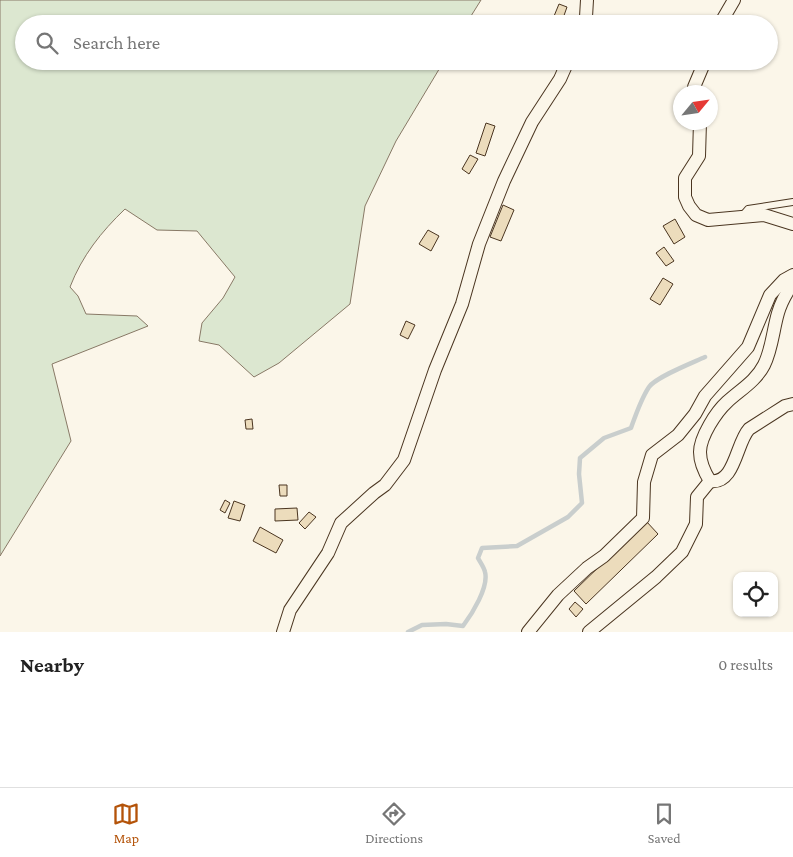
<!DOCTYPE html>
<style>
:root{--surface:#fff;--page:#f6f6f6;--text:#222;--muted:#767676;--line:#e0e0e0;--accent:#b45309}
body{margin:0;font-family:"Crimson Pro",serif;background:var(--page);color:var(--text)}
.controls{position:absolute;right:15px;bottom:15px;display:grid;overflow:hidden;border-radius:10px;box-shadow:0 1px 4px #0004}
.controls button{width:45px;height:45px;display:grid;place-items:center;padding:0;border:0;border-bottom:1px solid var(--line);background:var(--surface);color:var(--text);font:25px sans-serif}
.compass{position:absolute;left:673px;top:85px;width:45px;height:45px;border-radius:50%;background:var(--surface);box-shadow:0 1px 4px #0004;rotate:61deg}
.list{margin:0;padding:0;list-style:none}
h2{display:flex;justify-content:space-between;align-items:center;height:65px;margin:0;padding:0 20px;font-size:21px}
h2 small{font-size:16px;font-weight:400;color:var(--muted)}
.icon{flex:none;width:28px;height:28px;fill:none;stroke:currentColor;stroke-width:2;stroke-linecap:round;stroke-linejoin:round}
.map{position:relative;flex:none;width:793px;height:632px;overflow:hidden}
.search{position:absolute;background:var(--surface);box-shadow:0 1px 4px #0004;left:15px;right:15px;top:15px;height:55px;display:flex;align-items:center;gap:12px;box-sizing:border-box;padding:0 18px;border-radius:28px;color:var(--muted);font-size:19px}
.sheet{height:155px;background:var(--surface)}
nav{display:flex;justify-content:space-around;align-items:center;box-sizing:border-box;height:70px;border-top:1px solid var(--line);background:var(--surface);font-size:14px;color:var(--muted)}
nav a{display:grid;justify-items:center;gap:2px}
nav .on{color:var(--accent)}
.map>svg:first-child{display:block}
.green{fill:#dce7d0;stroke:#887966}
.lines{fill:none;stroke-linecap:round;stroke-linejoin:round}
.stream{stroke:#c9cecd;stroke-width:4.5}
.building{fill:#ecdcbc;stroke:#4a3520}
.lane-casing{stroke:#4a3520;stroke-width:8}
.street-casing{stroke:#4a3520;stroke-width:14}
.lane{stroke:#fbf6e9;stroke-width:6}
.street{stroke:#fbf6e9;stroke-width:12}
</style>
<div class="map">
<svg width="793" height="632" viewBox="0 0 793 632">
<rect width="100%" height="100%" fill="#fbf6e9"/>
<path class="green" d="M0 0H481L466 24H24V61H444L396 141 365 206 350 304 279 363 254 377 219 345 199 341 202 323 223 298 235 277 197 231 157 230 125 209C101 232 82 256 70 287L78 296 86 314 137 316 148 326 52 364 71 441 0 556Z"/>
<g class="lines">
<path class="stream" d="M408 632 422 625 446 624 463 626C472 614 489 587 485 572 484 567 480 562 478 558L482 548 517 546 568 517 582 503 579 474 580 458 604 438 631 428C636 414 641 399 649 387 656 377 692 363 705 357"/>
</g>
<g class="building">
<polygon points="559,4 567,7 561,24 552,21"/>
<polygon points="486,123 495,126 485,156 476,153"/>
<polygon points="470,155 478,159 469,174 462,169"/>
<polygon points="503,205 514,210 501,241 490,237"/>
<polygon points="675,219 685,237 674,244 663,226"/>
<polygon points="428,230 439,236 431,251 419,244"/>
<polygon points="664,247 674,261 666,266 656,253"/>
<polygon points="663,278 673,284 660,305 650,299"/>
<polygon points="406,321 415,325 408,339 400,335"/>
<polygon points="252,419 253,429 246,429 245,420"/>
<polygon points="279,485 287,485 287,496 280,496"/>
<polygon points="225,500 230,503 225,513 220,510"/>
<polygon points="234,501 245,505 240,521 228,518"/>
<polygon points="297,508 298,520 275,521 275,509"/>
<polygon points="309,512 316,517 305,529 299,523"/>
<polygon points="646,521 658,534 586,604 574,591"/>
<polygon points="260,527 283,540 276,553 253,541"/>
<polygon points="575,602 583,609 576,617 569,609"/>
</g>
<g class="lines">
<defs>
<polyline id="lane" points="742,216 748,209 793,202"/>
<g id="street">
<polyline points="583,24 586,17 587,0"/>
<polyline points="720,24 734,0"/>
<polyline points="696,92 694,87 705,61"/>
<polyline points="700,122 699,156 685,178 685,197 689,206 696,215 708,220 764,215 793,224"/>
<path d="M793 283C787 292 781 302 778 313 773 330 772 349 764 365 756 381 740 390 727 402 716 412 700 437 700 452 700 461 705 473 710 481 735 485 736 443 749 429L785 406 793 404"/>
<polyline points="283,632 290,610 328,553 341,523 374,493 385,485 404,460 435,370 462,304 479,244 504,181 532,122 560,79 568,61"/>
<polyline points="528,632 558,595 587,568 604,556 643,518 644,482 652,455 678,435 695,414 705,396 748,347 770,295 784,280 793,275"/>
<polyline points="589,632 656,577 682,552 696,524 697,497 710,481"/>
</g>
</defs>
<use href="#lane" class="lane-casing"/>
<use href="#street" class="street-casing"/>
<use href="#lane" class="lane"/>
<use href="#street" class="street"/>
</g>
</svg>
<div class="controls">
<button><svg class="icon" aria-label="locate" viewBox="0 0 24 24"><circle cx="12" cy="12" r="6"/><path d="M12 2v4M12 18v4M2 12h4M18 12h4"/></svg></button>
</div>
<svg class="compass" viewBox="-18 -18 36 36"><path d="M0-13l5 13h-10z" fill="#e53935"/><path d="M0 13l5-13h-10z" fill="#767676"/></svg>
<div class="search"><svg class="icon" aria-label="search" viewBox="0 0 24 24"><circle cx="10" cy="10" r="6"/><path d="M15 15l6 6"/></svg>Search here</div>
</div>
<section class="sheet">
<h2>Nearby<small>0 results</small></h2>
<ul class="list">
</ul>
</section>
<nav>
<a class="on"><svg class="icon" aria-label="map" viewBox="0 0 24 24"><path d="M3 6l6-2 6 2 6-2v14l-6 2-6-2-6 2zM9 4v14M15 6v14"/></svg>Map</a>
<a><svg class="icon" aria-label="directions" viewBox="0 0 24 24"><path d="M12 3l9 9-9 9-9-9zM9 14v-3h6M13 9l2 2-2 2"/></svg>Directions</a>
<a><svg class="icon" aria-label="saved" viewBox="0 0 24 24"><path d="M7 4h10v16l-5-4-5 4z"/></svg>Saved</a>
</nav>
